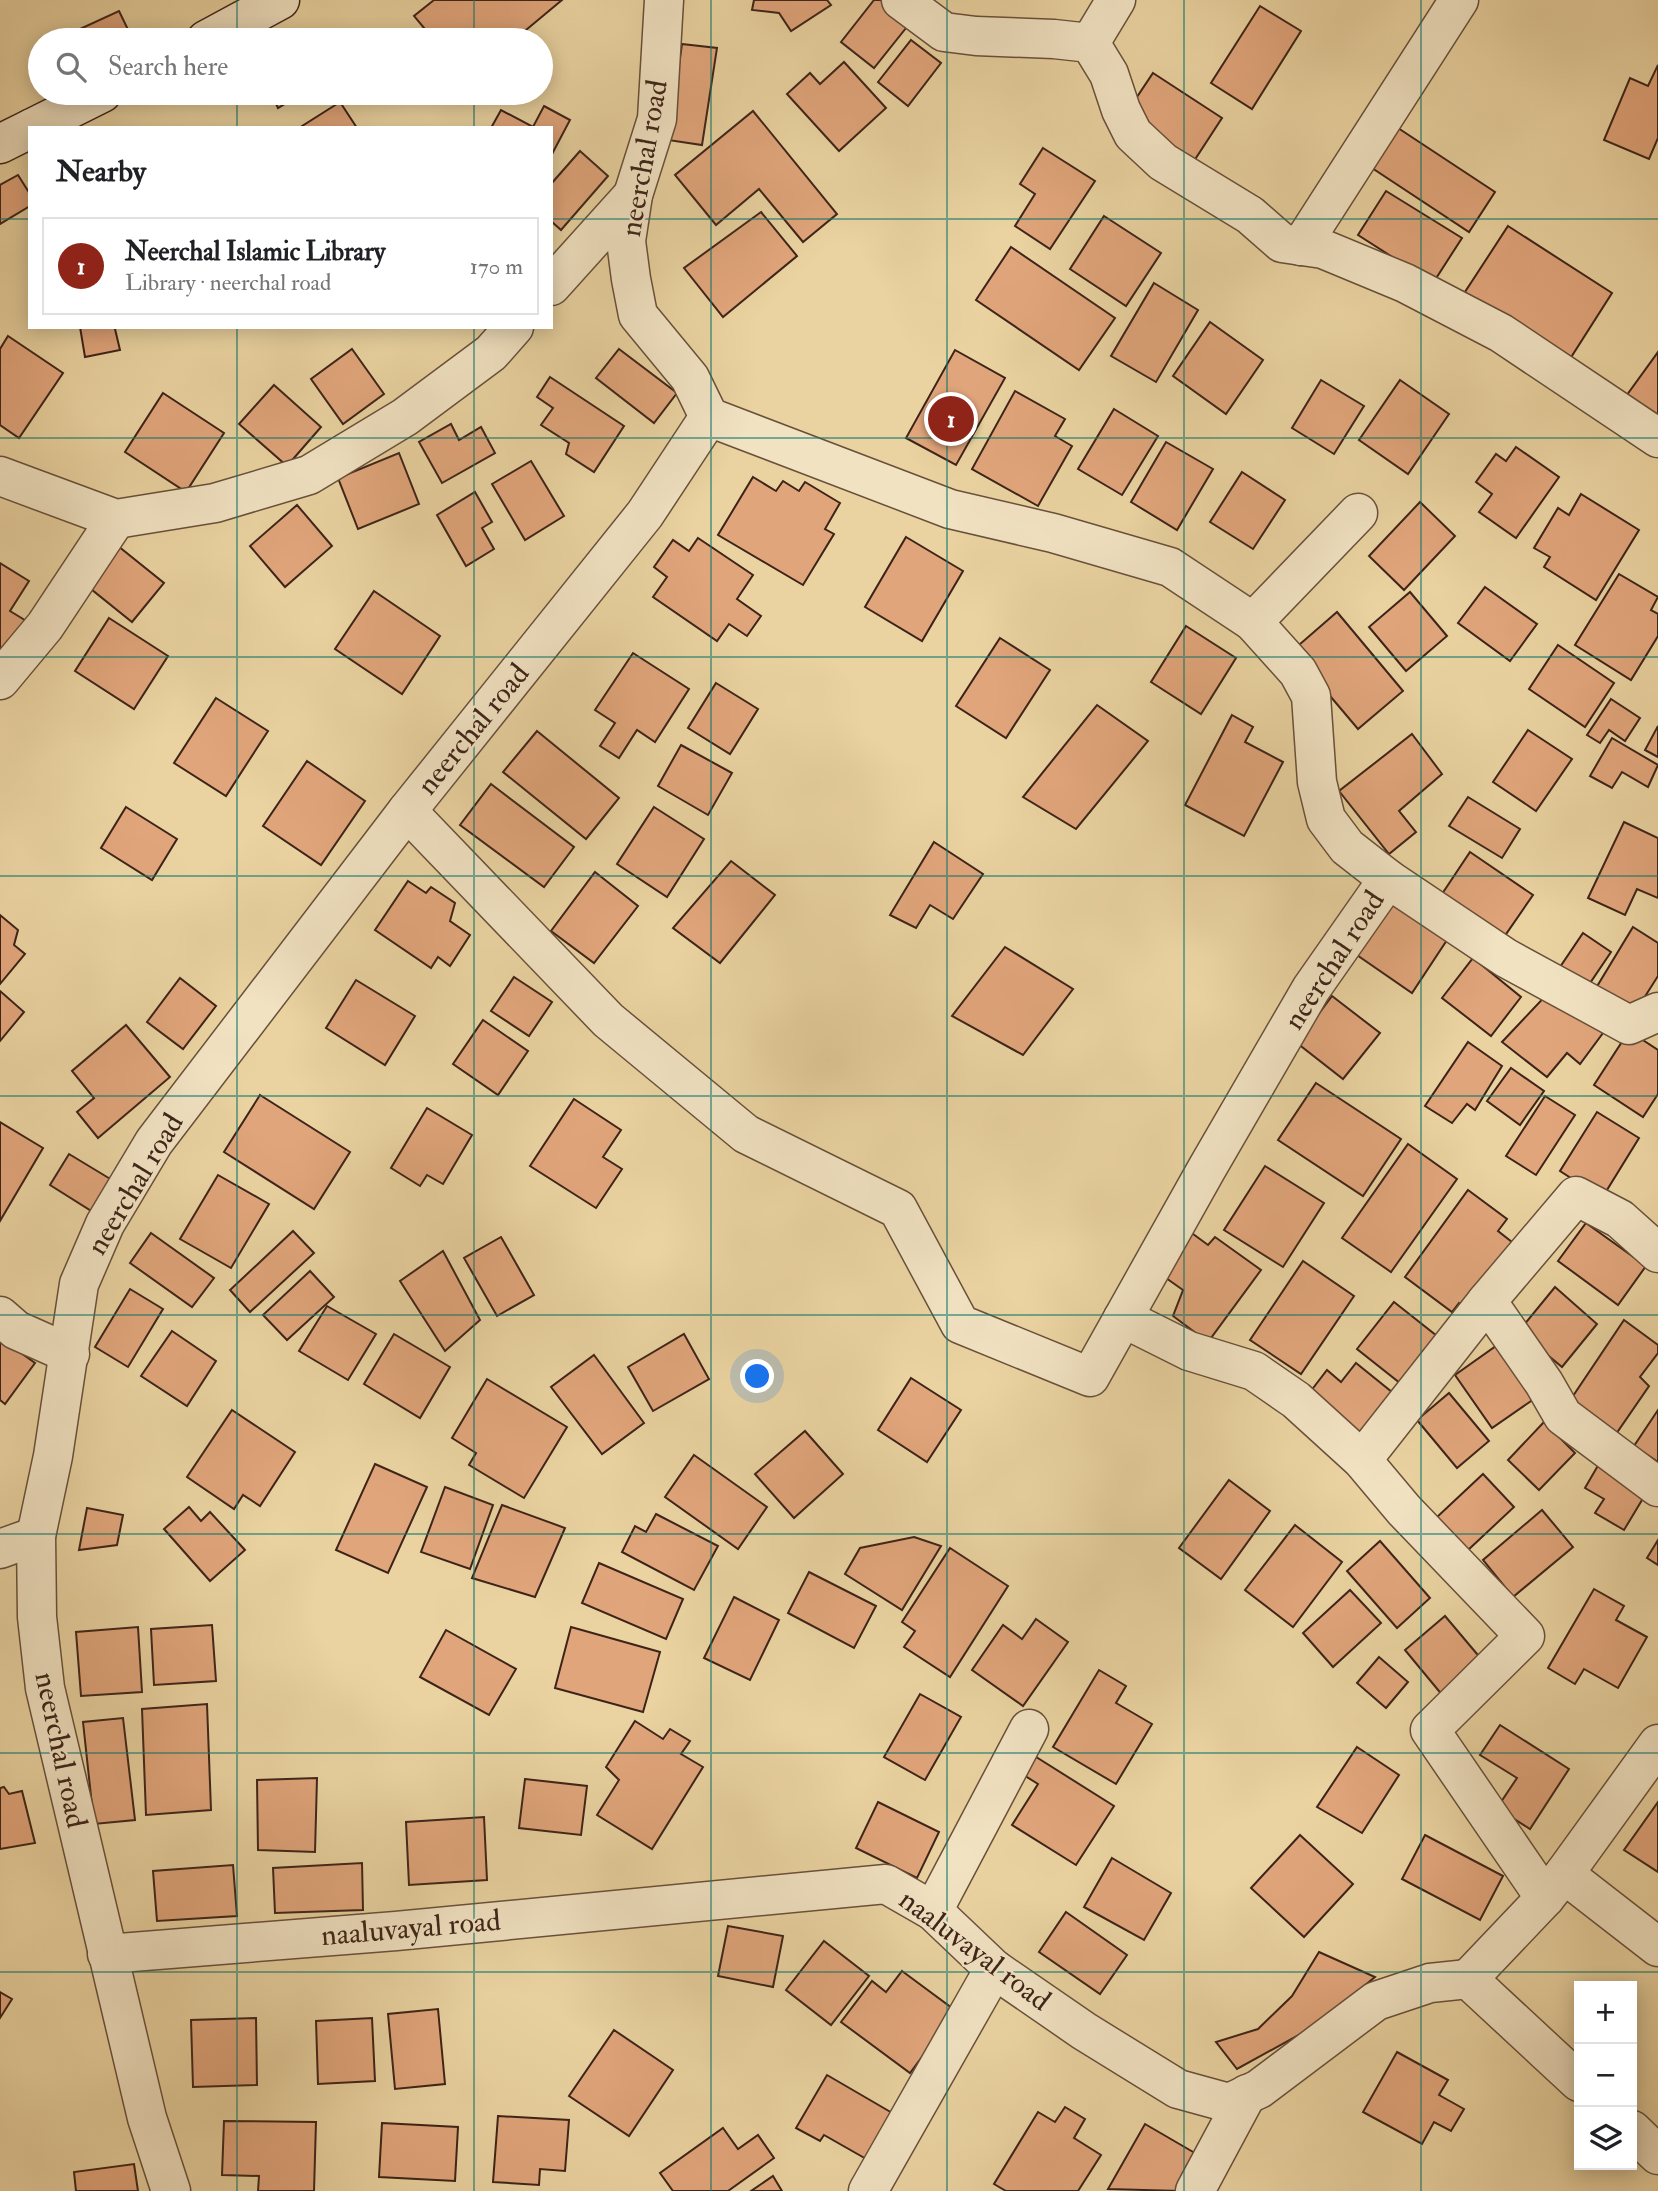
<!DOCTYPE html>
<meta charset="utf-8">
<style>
:root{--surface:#fff;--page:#f2f2f2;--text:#202124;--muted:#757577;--line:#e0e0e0;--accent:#8f2418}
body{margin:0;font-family:"IM FELL Double Pica",serif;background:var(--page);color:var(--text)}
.controls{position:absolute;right:21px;bottom:21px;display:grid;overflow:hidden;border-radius:0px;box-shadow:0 4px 18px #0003}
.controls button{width:63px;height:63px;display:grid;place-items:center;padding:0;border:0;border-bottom:2px solid var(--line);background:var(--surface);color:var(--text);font:35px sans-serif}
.you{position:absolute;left:758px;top:1377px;width:24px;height:24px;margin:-18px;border:5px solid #fff;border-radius:50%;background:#1a73e8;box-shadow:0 0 0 10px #1a73e833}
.badge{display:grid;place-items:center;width:46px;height:46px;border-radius:50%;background:var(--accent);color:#fff;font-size:23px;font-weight:700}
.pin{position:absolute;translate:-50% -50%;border:4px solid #fff;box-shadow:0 2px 7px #0006}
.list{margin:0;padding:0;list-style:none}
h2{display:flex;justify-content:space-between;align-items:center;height:91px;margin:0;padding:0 28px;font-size:30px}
h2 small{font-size:23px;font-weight:400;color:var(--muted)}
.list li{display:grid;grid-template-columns:46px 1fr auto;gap:21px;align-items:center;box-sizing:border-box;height:98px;margin:0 14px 14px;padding:0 14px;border:2px solid var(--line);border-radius:0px}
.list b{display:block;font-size:26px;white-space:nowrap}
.list p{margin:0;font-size:23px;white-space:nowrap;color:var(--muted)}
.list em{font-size:23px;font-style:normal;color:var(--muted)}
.icon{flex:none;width:38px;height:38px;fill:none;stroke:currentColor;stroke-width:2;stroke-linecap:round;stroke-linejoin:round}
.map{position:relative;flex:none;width:1658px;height:2191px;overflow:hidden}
.search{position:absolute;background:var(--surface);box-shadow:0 4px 18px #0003;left:28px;top:28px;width:525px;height:77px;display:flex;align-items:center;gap:18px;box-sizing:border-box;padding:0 24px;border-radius:38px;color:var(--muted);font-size:26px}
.panel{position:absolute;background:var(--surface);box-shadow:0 4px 18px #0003;left:28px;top:126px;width:525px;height:203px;border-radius:0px}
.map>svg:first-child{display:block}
.building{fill:#e1a57b;stroke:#3d2419;stroke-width:2}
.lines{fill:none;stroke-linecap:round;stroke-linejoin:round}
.street-casing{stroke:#68503b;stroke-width:41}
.secondary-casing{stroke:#3d2419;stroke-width:41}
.street{stroke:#f1e2c2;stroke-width:38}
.secondary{stroke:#f1e2c2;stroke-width:38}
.grid{fill:none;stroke:#0f766e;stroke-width:2;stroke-opacity:0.55}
.labels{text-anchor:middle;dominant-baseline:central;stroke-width:5;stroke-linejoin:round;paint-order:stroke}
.street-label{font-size:30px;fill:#3d2419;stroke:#f1e2c2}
</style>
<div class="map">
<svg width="1658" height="2191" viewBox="0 0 1658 2191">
<rect width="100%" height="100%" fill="#ead3a1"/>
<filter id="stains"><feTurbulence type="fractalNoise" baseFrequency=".00286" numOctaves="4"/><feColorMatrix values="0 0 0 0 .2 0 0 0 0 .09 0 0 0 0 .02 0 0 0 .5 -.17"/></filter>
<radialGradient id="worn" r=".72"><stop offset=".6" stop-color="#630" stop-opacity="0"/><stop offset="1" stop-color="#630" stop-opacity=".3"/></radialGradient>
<g class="building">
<polygon points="434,0 562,0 514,40 434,40 414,16"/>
<polygon points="754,0 827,0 831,5 791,31 779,13 752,10"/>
<polygon points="874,0 881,0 910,23 874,68 841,42"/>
<polygon points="1260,6 1301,31 1252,109 1211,83"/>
<polygon points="119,11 133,40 72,40 69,34"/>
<polygon points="307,30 313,40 288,40"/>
<polygon points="911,40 941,63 908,106 878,82"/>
<polygon points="682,44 717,48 702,145 668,140"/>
<polygon points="844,62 886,108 839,151 787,94 810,73 820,84"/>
<polygon points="1658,65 1658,138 1649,159 1604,140 1630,78 1648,86"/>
<polygon points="1153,73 1222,118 1192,164 1141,130 1133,103"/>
<polygon points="271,93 303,93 278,108"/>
<polygon points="340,102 357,128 299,128"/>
<polygon points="544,106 570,120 551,156 551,128 491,128 501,110 533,127"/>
<polygon points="753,111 837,214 803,242 759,189 716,225 675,175"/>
<polygon points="1398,128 1495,192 1469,232 1372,168"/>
<polygon points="1043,148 1095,181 1050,249 1015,226 1035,194 1020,184"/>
<polygon points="580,151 608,176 561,230 551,221 551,184"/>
<polygon points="18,175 30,194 30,206 0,224 0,185"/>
<polygon points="1386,191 1462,238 1433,283 1358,235"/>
<polygon points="761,212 797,256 723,317 684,268"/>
<polygon points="1104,216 1161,253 1126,306 1070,269"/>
<polygon points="1508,226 1612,293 1568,362 1463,295"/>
<polygon points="1011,247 1115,318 1079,370 976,300"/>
<polygon points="1154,283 1198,310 1156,382 1111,356"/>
<polygon points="1210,322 1263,360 1226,414 1173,376"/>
<polygon points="80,327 118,327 115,329 120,350 85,357"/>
<polygon points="8,336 63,373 19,438 0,425 0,349"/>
<polygon points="352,349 384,394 343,424 311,379"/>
<polygon points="619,349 677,393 654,423 596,378"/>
<polygon points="955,350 1005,378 956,465 906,438"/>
<polygon points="1658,352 1658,423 1624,399"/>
<polygon points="550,377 624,426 594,472 566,454 569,443 541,425 553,408 537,397"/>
<polygon points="1321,380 1364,406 1334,454 1292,428"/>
<polygon points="1400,380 1449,414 1408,474 1359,440"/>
<polygon points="274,385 321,427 287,466 239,424"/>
<polygon points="1015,391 1065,419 1055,436 1072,446 1038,506 972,469"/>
<polygon points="163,393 224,433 186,492 125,452"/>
<polygon points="1114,409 1158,436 1122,495 1078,469"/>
<polygon points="451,424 459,440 481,427 495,453 442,483 419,442"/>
<polygon points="1166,442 1213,469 1177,530 1131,502"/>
<polygon points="1516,447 1559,477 1516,538 1479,512 1492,494 1476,482 1496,454 1506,461"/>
<polygon points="399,453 419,504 358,529 338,478"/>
<polygon points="531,461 564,516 525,540 492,484"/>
<polygon points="1242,472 1285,500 1253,549 1210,522"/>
<polygon points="753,477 776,491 783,481 799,491 805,482 840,503 825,529 834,534 803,585 718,535"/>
<polygon points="475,492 492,522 482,528 494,549 466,566 437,515"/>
<polygon points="1581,494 1639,530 1596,600 1544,567 1550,557 1534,548 1558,508 1569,515"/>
<polygon points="1420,502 1455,536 1404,590 1369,556"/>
<polygon points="297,505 332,546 285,587 250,546"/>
<polygon points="906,537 963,571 922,641 865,607"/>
<polygon points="698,538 753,575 737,599 761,616 747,636 729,624 717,641 653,597 667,577 654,567 673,540 689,551"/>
<polygon points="118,546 164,583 132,622 86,585"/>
<polygon points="0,563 29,581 10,611 28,622 0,665"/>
<polygon points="1619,574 1658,597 1651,610 1658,614 1658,636 1631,680 1575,645"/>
<polygon points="1485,587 1537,624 1510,661 1458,623"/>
<polygon points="374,591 440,636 402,694 335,649"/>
<polygon points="1410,592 1447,636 1406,671 1369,627"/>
<polygon points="1337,612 1403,691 1358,729 1292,651"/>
<polygon points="109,618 168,656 134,709 75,671"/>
<polygon points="1186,626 1236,658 1201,714 1151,682"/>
<polygon points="1000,638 1050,670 1006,738 956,706"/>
<polygon points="1558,645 1614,683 1585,727 1529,689"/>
<polygon points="633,653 689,689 655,742 637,730 619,758 600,746 615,723 595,710"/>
<polygon points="716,683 758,709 730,754 688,728"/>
<polygon points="216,698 268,731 226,796 174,763"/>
<polygon points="1611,699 1640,718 1625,741 1609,730 1600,743 1587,735"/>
<polygon points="1097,705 1148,741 1076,829 1023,797"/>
<polygon points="1232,715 1253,727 1245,742 1283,762 1244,836 1185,805"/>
<polygon points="1658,726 1658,757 1645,750"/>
<polygon points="1528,730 1572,759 1536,811 1493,782"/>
<polygon points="537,731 619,798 586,839 503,772"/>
<polygon points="1412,734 1442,774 1399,811 1416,832 1389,854 1339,791"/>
<polygon points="1612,738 1658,765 1648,787 1622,772 1612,788 1590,776"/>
<polygon points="681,745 732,773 708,815 658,786"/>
<polygon points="307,761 365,801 321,865 263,826"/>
<polygon points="491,784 574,847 544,887 460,825"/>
<polygon points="1468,797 1520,829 1502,858 1449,826"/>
<polygon points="126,807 177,839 152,880 101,848"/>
<polygon points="654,807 704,839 667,897 617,864"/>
<polygon points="1624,822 1658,838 1658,898 1637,889 1625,915 1588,898"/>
<polygon points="934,842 983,874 953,919 930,905 916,928 890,915"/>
<polygon points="1470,852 1533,895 1504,937 1442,894"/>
<polygon points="731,861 775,895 720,963 673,928"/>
<polygon points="595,872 638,906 594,963 551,931"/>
<polygon points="408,881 426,893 431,887 455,903 450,921 470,935 450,966 438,957 431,968 375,930"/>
<polygon points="1389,901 1447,940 1412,993 1354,953"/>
<polygon points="0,915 18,930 14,945 25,954 0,984"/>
<polygon points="1633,927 1658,943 1658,976 1632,1017 1593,993"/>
<polygon points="1583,933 1611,952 1586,989 1558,970"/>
<polygon points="1005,947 1073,989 1023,1055 952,1016"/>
<polygon points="1473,958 1521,997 1491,1036 1442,998"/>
<polygon points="514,977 552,1002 529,1036 491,1011"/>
<polygon points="180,978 216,1006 183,1049 147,1022"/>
<polygon points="356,980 415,1016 385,1065 326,1028"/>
<polygon points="0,991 24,1012 0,1041"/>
<polygon points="1550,991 1603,1033 1580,1064 1567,1053 1547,1077 1502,1042"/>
<polygon points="1332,996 1380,1033 1343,1079 1297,1043"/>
<polygon points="483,1020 528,1051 498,1095 453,1064"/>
<polygon points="126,1025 170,1077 98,1138 77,1112 94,1098 72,1071"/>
<polygon points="1629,1031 1658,1050 1658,1094 1643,1117 1594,1085"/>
<polygon points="1468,1042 1502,1066 1475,1110 1467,1104 1452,1123 1425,1106"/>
<polygon points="1511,1068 1544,1091 1520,1125 1487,1101"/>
<polygon points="1316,1083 1401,1139 1363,1196 1278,1140"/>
<polygon points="260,1095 350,1152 314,1209 224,1152"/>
<polygon points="1545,1096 1575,1115 1536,1175 1506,1156"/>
<polygon points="574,1099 621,1130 603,1157 622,1169 596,1208 530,1166"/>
<polygon points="427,1108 472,1135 443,1184 427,1175 420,1186 391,1168"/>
<polygon points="1597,1112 1639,1138 1602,1198 1560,1171"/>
<polygon points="0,1122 43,1148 0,1221"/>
<polygon points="1408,1144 1457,1179 1391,1272 1342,1238"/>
<polygon points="69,1154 112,1180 93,1212 50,1185"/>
<polygon points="1265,1166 1324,1203 1283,1267 1224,1230"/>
<polygon points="218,1175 269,1204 231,1268 180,1239"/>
<polygon points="1468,1190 1507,1219 1498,1231 1517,1246 1470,1310 1459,1303 1452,1312 1405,1277"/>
<polygon points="1586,1223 1646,1266 1618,1305 1558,1261"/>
<polygon points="293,1231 314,1253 250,1312 230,1290"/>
<polygon points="1189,1231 1208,1245 1215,1237 1261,1270 1208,1342 1173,1316 1183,1290 1159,1273"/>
<polygon points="151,1233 214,1278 192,1307 130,1263"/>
<polygon points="501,1237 534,1295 497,1316 464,1258"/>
<polygon points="443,1251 480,1320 445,1351 400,1281"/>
<polygon points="1303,1261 1354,1296 1301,1374 1250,1340"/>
<polygon points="310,1271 334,1297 287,1340 263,1315"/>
<polygon points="1555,1287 1597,1324 1562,1367 1519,1331"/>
<polygon points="130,1289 163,1309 128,1367 95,1347"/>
<polygon points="1394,1302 1442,1340 1405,1387 1357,1349"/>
<polygon points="327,1306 376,1334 348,1380 299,1351"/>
<polygon points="1624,1320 1658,1345 1658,1353 1640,1377 1649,1386 1616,1434 1569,1402"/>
<polygon points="172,1331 216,1361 187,1406 141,1376"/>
<polygon points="394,1334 450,1367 420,1418 364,1384"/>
<polygon points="684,1334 709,1379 653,1411 628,1367"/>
<polygon points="0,1338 35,1363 5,1404 0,1400"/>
<polygon points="1496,1346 1534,1399 1492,1428 1455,1375"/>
<polygon points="594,1355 644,1423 602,1454 551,1387"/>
<polygon points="1356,1363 1398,1397 1364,1440 1307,1396 1327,1370 1341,1382"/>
<polygon points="911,1378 961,1410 927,1462 878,1430"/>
<polygon points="487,1379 567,1427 524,1498 469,1465 476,1453 452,1438"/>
<polygon points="1449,1393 1489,1441 1457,1468 1417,1420"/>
<polygon points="232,1410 295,1452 260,1506 243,1495 234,1509 187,1477"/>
<polygon points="1658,1410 1658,1462 1634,1446"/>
<polygon points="1544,1422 1575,1453 1539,1490 1508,1460"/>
<polygon points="805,1431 843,1474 794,1518 755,1474"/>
<polygon points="694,1455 767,1507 738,1549 665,1497"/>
<polygon points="1600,1462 1648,1490 1624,1530 1595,1513 1604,1499 1585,1488"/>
<polygon points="375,1464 427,1487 388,1573 336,1550"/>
<polygon points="1483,1474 1514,1507 1467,1551 1436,1518"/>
<polygon points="1229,1480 1270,1511 1221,1579 1179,1548"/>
<polygon points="445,1487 493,1505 470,1569 421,1552"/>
<polygon points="502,1505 565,1528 535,1597 472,1578"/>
<polygon points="189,1507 201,1521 210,1512 245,1550 210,1581 164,1529"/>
<polygon points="87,1508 123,1515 117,1545 79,1550"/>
<polygon points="1542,1510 1573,1547 1513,1597 1483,1560"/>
<polygon points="656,1514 718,1546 694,1590 622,1552 635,1526 646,1532"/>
<polygon points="1295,1525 1342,1562 1293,1627 1245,1590"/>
<polygon points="914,1537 941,1546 902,1610 845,1574 860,1548"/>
<polygon points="1658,1540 1658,1565 1647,1558"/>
<polygon points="1380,1541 1430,1598 1397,1628 1347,1571"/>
<polygon points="950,1548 1008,1586 950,1677 904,1647 915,1631 902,1622"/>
<polygon points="599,1563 683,1599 666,1639 582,1603"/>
<polygon points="809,1572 876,1606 854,1648 788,1613"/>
<polygon points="1594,1589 1624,1606 1616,1620 1647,1637 1618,1688 1584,1669 1575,1684 1548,1668"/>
<polygon points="1350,1590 1381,1623 1333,1667 1303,1633"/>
<polygon points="734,1597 779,1620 750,1680 704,1658"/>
<polygon points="1445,1616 1488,1667 1448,1702 1405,1650"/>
<polygon points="1036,1619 1068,1642 1023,1706 972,1670 1003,1625 1022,1639"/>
<polygon points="212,1625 216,1681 154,1685 151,1629"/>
<polygon points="138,1627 142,1692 81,1696 76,1632"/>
<polygon points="571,1627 660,1652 643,1712 555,1688"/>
<polygon points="446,1630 516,1669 489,1715 420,1677"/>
<polygon points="1379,1657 1408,1682 1386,1708 1357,1683"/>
<polygon points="1099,1670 1126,1686 1116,1703 1152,1724 1116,1784 1053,1747"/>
<polygon points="920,1694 961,1717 925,1780 884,1757"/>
<polygon points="207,1704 211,1810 146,1815 142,1709"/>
<polygon points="123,1718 135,1820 94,1824 83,1722"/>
<polygon points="635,1721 663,1739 670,1729 690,1741 681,1754 703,1767 652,1849 597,1815 619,1780 606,1767"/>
<polygon points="1500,1725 1569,1769 1530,1829 1497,1808 1517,1778 1480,1755"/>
<polygon points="1357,1747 1399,1775 1362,1833 1317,1807"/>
<polygon points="1033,1755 1114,1806 1076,1865 1012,1825 1038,1784 1022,1774"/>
<polygon points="317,1778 315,1852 258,1850 257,1780"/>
<polygon points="525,1779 587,1786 581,1835 519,1828"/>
<polygon points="4,1787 9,1794 22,1791 35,1843 0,1849 0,1788"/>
<polygon points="878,1802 939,1832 917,1878 856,1848"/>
<polygon points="1658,1802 1658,1872 1624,1850"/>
<polygon points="484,1817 487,1880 409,1885 406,1822"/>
<polygon points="1300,1835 1353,1884 1304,1937 1251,1888"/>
<polygon points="1425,1835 1503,1876 1480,1920 1402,1879"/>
<polygon points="1112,1858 1171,1893 1144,1940 1084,1907"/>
<polygon points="362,1863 363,1910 275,1913 273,1868"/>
<polygon points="233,1865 237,1916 157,1921 153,1871"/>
<polygon points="1066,1912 1127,1955 1100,1994 1039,1952"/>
<polygon points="728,1926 783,1936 773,1987 718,1976"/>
<polygon points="824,1941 869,1976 831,2025 786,1990"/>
<polygon points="1319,1952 1375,1977 1315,2026 1237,2069 1216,2042 1258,2029 1292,1996"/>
<polygon points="902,1971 956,2011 910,2073 841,2022 872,1981 886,1992"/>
<polygon points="0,1992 12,1999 0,2018"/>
<polygon points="438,2009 445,2084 395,2089 388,2014"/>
<polygon points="256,2018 257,2085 193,2087 191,2020"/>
<polygon points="372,2018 375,2081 318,2084 316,2021"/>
<polygon points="614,2030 673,2070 629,2136 569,2096"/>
<polygon points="1397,2052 1448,2080 1439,2095 1464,2109 1451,2131 1434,2122 1422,2144 1363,2112"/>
<polygon points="827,2075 894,2114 868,2160 824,2135 820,2141 796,2128"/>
<polygon points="1065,2107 1085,2119 1074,2138 1101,2155 1078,2191 1006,2191 994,2184 1038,2112 1055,2122"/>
<polygon points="498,2116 569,2120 565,2171 540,2169 539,2185 493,2182"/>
<polygon points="224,2121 316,2122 314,2191 258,2191 259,2176 222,2175"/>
<polygon points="382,2123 458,2127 455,2181 379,2177"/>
<polygon points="1145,2124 1200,2156 1180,2191 1108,2189"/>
<polygon points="723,2128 738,2149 758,2135 774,2158 728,2191 673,2191 660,2173"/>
<polygon points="134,2164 138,2191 76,2191 74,2172"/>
<polygon points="773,2176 782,2191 751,2191"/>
</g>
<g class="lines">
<defs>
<g id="street">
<polyline points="901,0 944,32 976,36 1054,39 1090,43 1109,74 1121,110 1133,134 1163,162 1250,215 1282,243 1323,249 1405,283 1501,333 1658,438"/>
<polyline points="1090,43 1116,0"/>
<polyline points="1301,246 1459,0"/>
<polyline points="551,286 633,195"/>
<polyline points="0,476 116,519 215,503 309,475 405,417 491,353 514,327"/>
<polyline points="1253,622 1358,513"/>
<polyline points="0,680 45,626 116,519"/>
<polyline points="407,811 608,1020 746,1134 898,1209 960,1324 1090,1377 1206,1170 1311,989 1388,879 1347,847 1326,819 1317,782 1311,696 1298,672 1253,622 1170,567 1053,533 950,509 709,417 690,378 638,315 631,279 626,241 633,195 657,119 664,0"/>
<polyline points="1388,879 1506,958 1629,1025 1658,1012"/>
<polyline points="1487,1301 1544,1383 1563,1416 1658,1487"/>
<polyline points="0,1316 16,1330 70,1354"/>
<polyline points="1123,1318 1189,1351 1254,1371 1296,1400 1362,1460 1404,1510 1525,1636 1430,1730 1545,1898"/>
<polyline points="1362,1460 1487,1301 1576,1196 1620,1219 1658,1253"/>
<polyline points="0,1549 36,1536"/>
<polyline points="1564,1874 1658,1947"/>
<polyline points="933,1911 1029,1729"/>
<polyline points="107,1954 396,1931 886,1884 933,1911 994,1969 1084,2031 1178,2089 1229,2103 1259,2089 1376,2001 1430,1983 1468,1979 1579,2082"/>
<polyline points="1468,1979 1545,1898 1564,1874 1658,1744"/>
<polyline points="1632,2130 1658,2155"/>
<polyline points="171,2191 147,2118 45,1688 37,1617 36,1536 53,1456 79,1284 105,1224 154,1142 407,811 645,514 709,417"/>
<polyline points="868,2191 994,1969"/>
<polyline points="1195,2191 1247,2094"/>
</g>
<g id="secondary">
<polyline points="206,40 280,0"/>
<polyline points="32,128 102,93"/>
<polyline points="0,144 30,129"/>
</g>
</defs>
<use href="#street" class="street-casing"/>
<use href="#secondary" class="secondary-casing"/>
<use href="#street" class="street"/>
<use href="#secondary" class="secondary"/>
</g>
<path class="grid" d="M237 0V40M474 0V40M711 0V2191M947 0V2191M1184 0V2191M1421 0V2191M237 93V128M474 93V128M0 219H30M551 219H1658M237 327V2191M474 327V2191M0 438H1658M0 657H1658M0 876H1658M0 1096H1658M0 1315H1658M0 1534H1658M0 1753H1658M0 1972H1658"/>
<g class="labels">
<g class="street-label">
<text transform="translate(644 158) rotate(-80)">neerchal road</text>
<text transform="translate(473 729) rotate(-51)">neerchal road</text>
<text transform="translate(1334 960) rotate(-57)">neerchal road</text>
<text transform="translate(135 1184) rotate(-59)">neerchal road</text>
<text transform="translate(61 1750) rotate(78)">neerchal road</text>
<text transform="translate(411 1928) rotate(-5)">naaluvayal road</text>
<text transform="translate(975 1950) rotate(37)">naaluvayal road</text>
</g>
</g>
<rect width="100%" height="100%" filter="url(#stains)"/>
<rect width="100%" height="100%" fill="url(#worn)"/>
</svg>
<div class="controls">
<button>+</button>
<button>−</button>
<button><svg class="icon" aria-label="layers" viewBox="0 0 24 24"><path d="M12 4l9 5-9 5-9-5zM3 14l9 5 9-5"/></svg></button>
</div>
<div class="you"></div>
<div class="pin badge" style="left:951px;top:419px">1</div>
<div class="search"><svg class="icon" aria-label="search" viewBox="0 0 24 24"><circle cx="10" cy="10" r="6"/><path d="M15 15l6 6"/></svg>Search here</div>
<section class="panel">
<h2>Nearby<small></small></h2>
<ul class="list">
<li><span class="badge">1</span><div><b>Neerchal Islamic Library</b><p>Library · neerchal road</p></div><em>170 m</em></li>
</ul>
</section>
</div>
